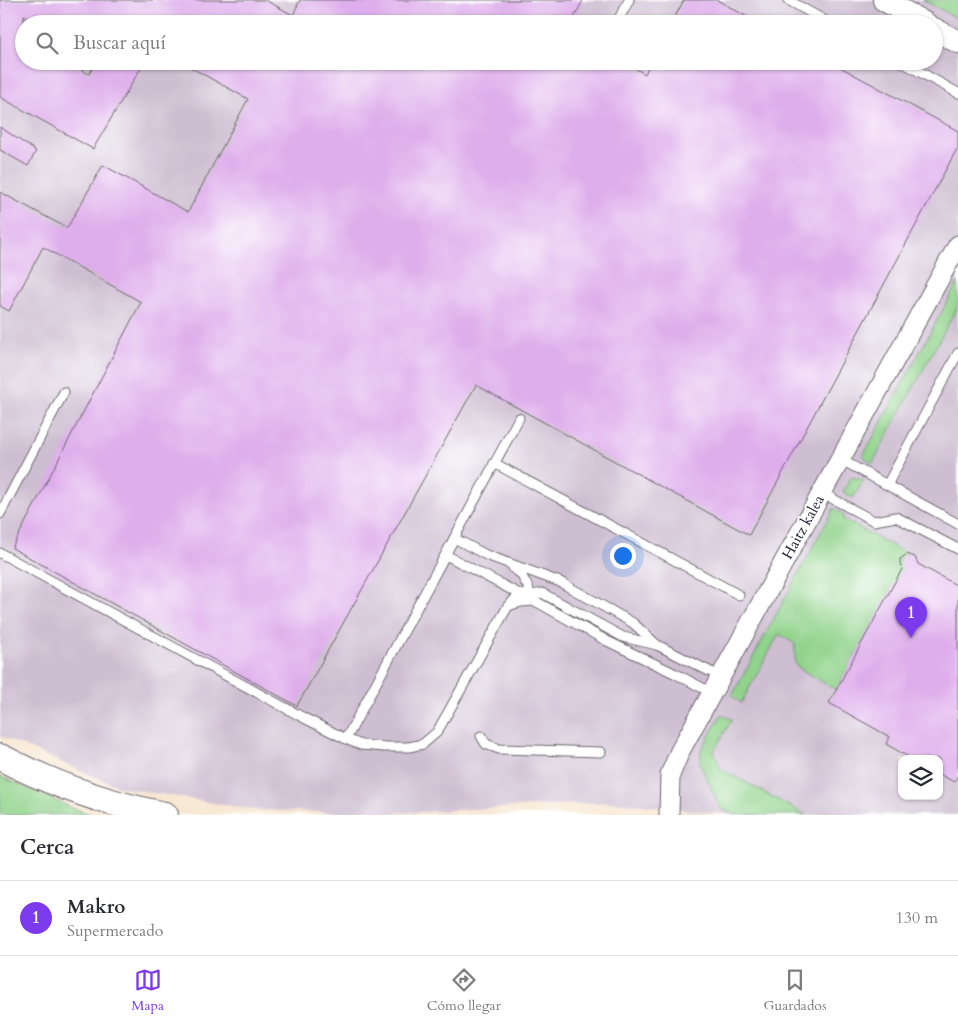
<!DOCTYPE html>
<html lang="es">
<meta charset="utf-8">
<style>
:root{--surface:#fff;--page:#f2f2f3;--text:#2b2b33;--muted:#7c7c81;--line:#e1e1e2;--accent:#7c3aed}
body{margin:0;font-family:Cardo,serif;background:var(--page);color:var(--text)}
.controls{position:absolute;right:15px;bottom:15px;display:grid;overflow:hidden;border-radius:10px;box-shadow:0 1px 4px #0004}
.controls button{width:45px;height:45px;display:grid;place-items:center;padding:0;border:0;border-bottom:1px solid var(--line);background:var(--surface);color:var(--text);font:25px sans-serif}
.you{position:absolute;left:622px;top:555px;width:18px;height:18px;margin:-12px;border:4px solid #fff;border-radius:50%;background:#1a73e8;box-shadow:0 0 0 8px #1a73e833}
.badge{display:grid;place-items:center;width:32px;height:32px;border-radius:50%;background:var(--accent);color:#fff;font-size:16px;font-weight:700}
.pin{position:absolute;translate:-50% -41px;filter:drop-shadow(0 1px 2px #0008)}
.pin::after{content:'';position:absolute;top:26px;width:18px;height:15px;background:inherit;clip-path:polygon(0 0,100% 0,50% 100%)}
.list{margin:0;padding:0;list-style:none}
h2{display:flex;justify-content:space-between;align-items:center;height:65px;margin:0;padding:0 20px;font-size:21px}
h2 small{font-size:16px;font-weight:400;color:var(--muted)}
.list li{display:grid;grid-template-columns:32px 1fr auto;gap:15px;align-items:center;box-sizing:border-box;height:75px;padding:0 20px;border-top:1px solid var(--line)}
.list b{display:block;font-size:19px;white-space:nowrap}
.list p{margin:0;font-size:16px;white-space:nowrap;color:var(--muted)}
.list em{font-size:16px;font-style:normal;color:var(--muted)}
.icon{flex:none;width:28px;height:28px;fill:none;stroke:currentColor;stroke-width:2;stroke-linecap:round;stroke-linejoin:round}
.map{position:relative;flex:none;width:958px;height:815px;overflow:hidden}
.search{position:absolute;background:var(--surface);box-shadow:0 1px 4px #0004;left:15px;right:15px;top:15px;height:55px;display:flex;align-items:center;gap:12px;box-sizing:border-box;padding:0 18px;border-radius:28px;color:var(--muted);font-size:19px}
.sheet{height:140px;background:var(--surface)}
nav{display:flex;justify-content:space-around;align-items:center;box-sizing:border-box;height:70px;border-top:1px solid var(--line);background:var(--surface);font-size:14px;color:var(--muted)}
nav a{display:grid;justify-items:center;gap:2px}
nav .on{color:var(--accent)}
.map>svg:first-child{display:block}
.industrial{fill:#cebed1;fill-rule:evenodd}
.green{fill:#91d38b;stroke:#5a7a63}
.building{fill:#deadeb}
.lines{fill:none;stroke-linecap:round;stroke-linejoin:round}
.service-casing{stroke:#6d666e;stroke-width:11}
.minor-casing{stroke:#6d666e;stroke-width:21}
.tertiary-casing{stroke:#6d666e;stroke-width:24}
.secondary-casing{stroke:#6d666e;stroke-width:28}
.service{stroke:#fff;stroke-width:9}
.minor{stroke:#fff;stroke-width:19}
.tertiary{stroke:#fff;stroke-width:22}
.secondary{stroke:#fff;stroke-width:26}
.labels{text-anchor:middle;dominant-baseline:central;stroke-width:4;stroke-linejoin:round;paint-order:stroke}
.street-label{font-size:15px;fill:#22223b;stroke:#fff}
</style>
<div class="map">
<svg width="958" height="815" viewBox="0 0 958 815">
<rect width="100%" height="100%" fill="#fff"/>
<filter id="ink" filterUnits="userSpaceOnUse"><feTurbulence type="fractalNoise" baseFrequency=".02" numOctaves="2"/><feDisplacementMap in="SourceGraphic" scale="10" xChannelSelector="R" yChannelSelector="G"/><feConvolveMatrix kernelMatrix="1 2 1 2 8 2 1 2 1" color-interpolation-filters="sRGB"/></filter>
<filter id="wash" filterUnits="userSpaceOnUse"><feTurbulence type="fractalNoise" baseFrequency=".0096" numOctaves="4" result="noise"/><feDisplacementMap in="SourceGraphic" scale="20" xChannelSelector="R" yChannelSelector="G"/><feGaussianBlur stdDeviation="1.12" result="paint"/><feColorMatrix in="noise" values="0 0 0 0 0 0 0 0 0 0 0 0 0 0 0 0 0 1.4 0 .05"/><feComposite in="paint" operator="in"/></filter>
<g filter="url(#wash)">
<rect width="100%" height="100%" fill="#f7e5ce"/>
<path class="industrial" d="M0 0H958V815H735L612 802 383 814 255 810 119 787 0 736ZM24 24H934V61H24ZM902 759H939V796H902Z"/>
<g class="green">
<polygon points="923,0 958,0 958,19"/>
<polygon points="958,282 958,306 872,464 863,456"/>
<polygon points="851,477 864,480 853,498 843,492"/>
<polygon points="834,508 844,515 843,519 907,554 900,559 900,563 903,568 836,690 799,668 795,663 795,644 779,634 741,703 732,696"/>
<polygon points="721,715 732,719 714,751 721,769 806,815 735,815 723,810 719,806 700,764 701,750"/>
<polygon points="0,776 73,808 93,815 0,815"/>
</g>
<g id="blocks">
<g class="building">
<polygon points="0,0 265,0 293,15 300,0 583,0 571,24 40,24 24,15 24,61 64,61 89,74 96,61 145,61 93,149 0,97"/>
<polygon points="684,0 717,0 760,24 671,24"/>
<polygon points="179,61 622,61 645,74 651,61 829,61 958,131 958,147 749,535 476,385 297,706 12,548 141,302 43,247 9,311 0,306 0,192 67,228 103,165 188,212 248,99"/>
<polygon points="0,127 36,151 28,166 0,150"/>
<polygon points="907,554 915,557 918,564 958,586 958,775 954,782 939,774 939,759 912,759 886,744 890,737 829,703 902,569 900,563 900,559"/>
</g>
</g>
</g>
<g filter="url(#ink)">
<use href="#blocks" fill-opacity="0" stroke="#6d666e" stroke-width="1"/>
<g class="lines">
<defs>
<g id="service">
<polyline points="788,0 831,24"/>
<polyline points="616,24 629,0"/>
<polyline points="900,61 958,93"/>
<polyline points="840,459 958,524"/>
<polyline points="494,463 739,595"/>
<polyline points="887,485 958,353"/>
<polyline points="822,493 874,521 896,517 958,549"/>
<polyline points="0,514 64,392"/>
<polyline points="454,538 486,555 560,582 633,623 657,645 721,677"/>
<polyline points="0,553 304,718 346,739 361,745 384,747 409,747 423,744 437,732 508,606"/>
<polyline points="446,555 527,598"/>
<polyline points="513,568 521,574 529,589 523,600"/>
<polyline points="657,645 623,637 542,593 515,599 508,606 521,602 535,601 607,641 676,674 712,693"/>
<polyline points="481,736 486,744 499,749 601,752"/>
<polyline points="346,739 519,418"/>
</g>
<polyline id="minor" points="669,815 670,775 680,751 958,245"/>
<g id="tertiary">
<polyline points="884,0 926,24"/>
<polyline points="934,29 958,42"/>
</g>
<path id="secondary" d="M0 757C52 784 107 804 165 815"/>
</defs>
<use href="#service" class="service-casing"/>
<use href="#minor" class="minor-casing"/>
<use href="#tertiary" class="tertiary-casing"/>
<use href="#secondary" class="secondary-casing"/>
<use href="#service" class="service"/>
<use href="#minor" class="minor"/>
<use href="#tertiary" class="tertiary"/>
<use href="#secondary" class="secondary"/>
</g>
</g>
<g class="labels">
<g class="street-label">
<text transform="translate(803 527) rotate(-61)">Haitz kalea</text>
</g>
</g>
</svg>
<div class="controls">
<button><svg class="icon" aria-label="layers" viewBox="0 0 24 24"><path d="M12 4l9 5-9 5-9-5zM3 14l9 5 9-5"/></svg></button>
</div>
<div class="you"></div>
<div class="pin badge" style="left:911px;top:638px">1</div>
<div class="search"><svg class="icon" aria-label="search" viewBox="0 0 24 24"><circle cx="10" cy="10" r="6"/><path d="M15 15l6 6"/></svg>Buscar aquí</div>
</div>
<section class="sheet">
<h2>Cerca<small></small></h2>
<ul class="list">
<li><span class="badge">1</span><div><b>Makro</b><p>Supermercado</p></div><em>130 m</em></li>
</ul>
</section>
<nav>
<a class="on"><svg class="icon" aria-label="map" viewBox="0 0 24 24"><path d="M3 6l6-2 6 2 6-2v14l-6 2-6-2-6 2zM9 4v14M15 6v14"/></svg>Mapa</a>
<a><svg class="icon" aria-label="directions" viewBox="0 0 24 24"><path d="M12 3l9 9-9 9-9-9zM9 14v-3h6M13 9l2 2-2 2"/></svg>Cómo llegar</a>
<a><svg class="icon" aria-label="saved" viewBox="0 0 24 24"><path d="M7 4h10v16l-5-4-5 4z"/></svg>Guardados</a>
</nav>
